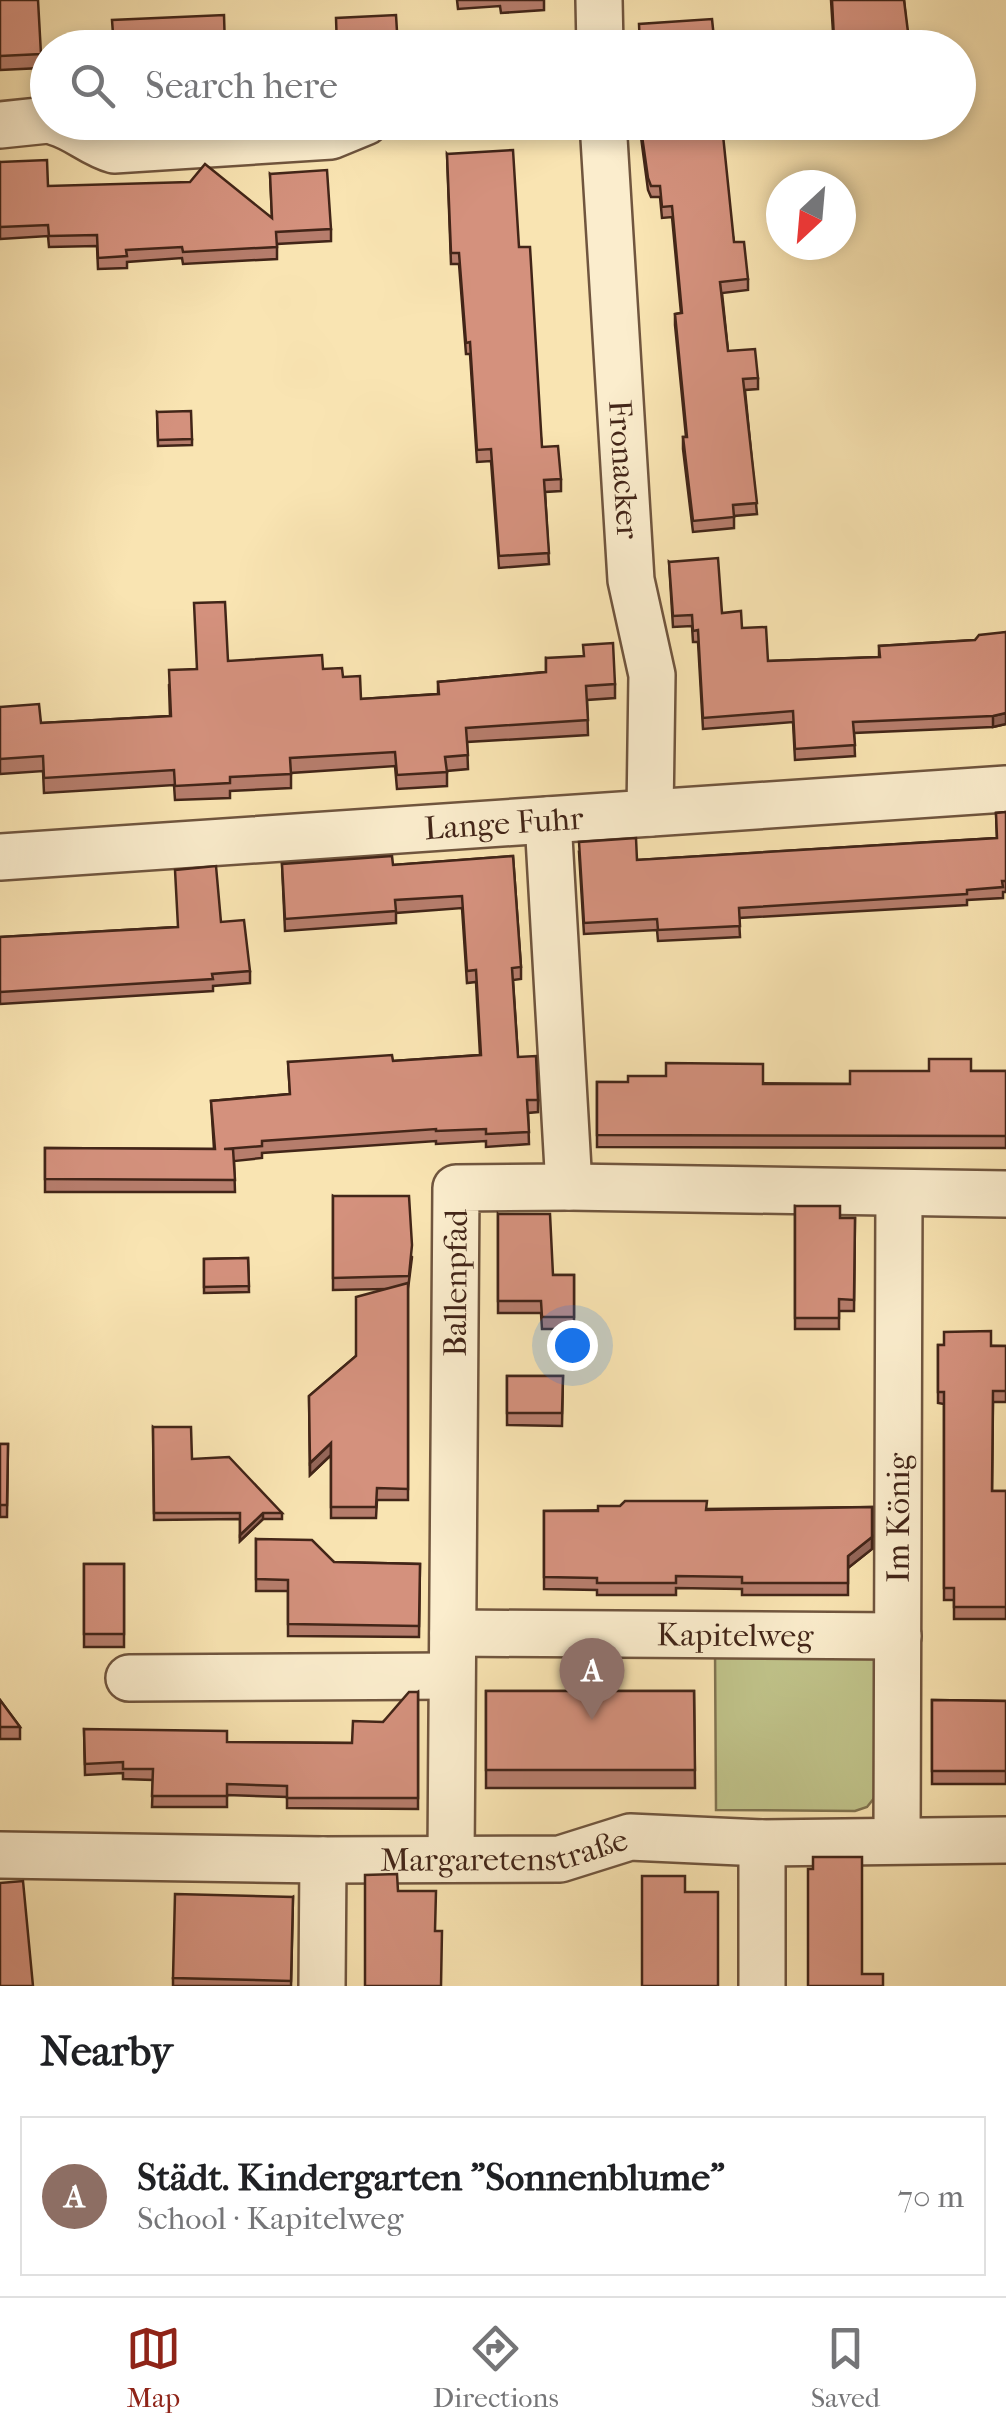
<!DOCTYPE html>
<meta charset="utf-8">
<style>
:root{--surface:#fff;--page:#f6f6f6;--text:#202124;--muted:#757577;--line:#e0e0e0;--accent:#8f2418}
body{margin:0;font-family:"IM FELL French Canon",serif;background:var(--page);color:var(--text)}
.compass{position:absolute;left:766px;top:170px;width:90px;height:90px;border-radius:50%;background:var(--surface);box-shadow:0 5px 15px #0003;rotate:206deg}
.you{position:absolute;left:572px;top:1345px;width:35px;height:35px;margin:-25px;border:8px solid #fff;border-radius:50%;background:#1a73e8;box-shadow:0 0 0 15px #1a73e833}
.badge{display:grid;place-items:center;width:65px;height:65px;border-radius:50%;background:var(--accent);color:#fff;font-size:32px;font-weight:700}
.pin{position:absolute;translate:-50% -82px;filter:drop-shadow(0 2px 5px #0008)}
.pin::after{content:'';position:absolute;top:52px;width:35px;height:30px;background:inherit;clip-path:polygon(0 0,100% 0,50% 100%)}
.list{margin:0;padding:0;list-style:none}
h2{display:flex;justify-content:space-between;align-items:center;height:130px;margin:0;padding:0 40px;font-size:42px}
h2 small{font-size:32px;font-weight:400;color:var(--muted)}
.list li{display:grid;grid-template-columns:65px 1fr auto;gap:30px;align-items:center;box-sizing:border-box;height:160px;margin:0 20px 20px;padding:0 20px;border:2px solid var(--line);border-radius:0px}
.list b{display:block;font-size:38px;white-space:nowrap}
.list p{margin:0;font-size:32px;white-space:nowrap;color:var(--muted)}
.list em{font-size:32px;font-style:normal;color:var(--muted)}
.icon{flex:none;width:55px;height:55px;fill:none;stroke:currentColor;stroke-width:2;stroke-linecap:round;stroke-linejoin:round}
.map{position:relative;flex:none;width:1006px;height:1986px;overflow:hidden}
.search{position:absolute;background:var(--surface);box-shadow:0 5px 15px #0003;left:30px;right:30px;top:30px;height:110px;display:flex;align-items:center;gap:25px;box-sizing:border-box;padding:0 35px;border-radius:55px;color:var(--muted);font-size:38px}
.sheet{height:310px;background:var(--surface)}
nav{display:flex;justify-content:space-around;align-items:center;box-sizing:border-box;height:140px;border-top:2px solid var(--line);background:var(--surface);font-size:28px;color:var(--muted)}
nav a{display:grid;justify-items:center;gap:5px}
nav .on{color:var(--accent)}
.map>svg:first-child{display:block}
.green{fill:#c0c38a;stroke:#817451;stroke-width:2.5}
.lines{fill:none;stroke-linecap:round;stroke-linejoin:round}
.minor-casing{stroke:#70553e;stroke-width:50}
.minor{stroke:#fbedcd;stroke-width:45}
.wall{fill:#b67d6c;stroke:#422518;stroke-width:2.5}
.shaded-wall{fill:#946658;stroke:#422518;stroke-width:2.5}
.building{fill:#d4917d;stroke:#422518;stroke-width:2.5}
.labels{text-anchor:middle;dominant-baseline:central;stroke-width:8;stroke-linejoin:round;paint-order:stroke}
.street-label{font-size:32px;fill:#422518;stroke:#fbedcd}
</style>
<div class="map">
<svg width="1006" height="1986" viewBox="0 0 1006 1986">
<rect width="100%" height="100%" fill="#f9e4b2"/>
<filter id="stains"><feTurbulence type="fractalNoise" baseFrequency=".002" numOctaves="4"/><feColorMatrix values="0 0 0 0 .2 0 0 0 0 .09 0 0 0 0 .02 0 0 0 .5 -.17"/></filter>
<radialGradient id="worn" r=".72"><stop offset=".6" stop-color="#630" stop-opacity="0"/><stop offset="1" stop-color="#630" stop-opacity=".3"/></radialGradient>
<polygon class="green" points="715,1647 879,1657 875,1797 867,1807 855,1811 716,1810"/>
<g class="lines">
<defs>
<g id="minor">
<polyline points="599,0 600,48"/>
<path d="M55 122C77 128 92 144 114 150L331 136 365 122"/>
<path id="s1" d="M603 122 631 580 652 675 650 813"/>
<polyline points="0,125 48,120"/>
<path id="s2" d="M0 857 1006 789"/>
<polyline points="569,1187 1006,1194"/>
<path id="s3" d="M453 1633 898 1636"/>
<polyline points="129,1678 450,1676"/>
<path id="s4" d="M897 1840 899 1193"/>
<polyline points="762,1843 762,1986"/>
<path id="s5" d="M0 1855 323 1860 560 1859 630 1837 762 1843 1006 1840"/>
<path id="s6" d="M451 1858 456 1188 569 1187 548 820"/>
<polyline points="322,1986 323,1860"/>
</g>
</defs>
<use href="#minor" class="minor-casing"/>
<use href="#minor" class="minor"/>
</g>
<g class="wall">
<polygon points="0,0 41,54 41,68 0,70"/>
<polygon points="457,0 544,0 544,10 501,13 500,6 458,9"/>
<polygon points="831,0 904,0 908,43 862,48 834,48"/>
<polygon points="639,122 711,122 734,242 748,279 748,290 722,293 728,351 758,378 758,389 745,390 757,514 734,516 734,528 693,532 683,449 683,437 686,437 675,325 675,314 681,313 672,217 662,218 660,197 651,197 648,190"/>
<polygon points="447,154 519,247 542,447 561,479 561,491 545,492 549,564 499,568 491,461 477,462 470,354 466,354 459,264 451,264"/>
<polygon points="0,162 48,186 272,217 270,174 331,229 331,241 277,244 277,259 183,264 182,258 127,262 127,268 98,269 97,246 49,247 48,236 0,239"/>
<polygon points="157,412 192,439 192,445 158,446"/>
<polygon points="669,562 722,613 742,628 768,661 879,657 879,646 975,640 1006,632 1006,724 993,727 854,733 855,756 795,760 793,722 703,729 698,642 693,642 692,626 673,627"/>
<polygon points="546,658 615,684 615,698 587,700 588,735 467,742 468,769 447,771 447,786 397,789 395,766 291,773 291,788 230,791 230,798 175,800 174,785 44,793 43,771 0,774 0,707 41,723 170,716 169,685 196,669 228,661 323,669 343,677 361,699 438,694 438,682 546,672"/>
<polygon points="1006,812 1006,892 1003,892 1003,898 967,900 967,905 739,918 740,937 658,941 657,930 584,934 579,852 637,860 997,838 996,813"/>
<polygon points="513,856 521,967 521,979 513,980 518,1057 538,1100 538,1112 528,1113 529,1144 486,1147 486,1141 436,1144 436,1141 262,1153 262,1158 234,1161 235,1192 45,1192 45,1148 214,1149 211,1101 290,1094 288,1062 393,1061 480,1055 476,982 467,983 462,908 396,913 396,923 285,931 282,864 393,865"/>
<polygon points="221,922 250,971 250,983 213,986 213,991 0,1004 0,937 177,927"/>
<polygon points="971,1071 1006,1071 1006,1148 597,1147 597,1082 850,1084"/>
<polygon points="333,1196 412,1257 408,1289 408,1500 377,1500 376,1518 331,1518 331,1455 310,1475 309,1396 356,1356 386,1289 333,1290"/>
<polygon points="795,1206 840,1218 855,1218 854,1311 839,1311 839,1329 795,1329"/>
<polygon points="498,1214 553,1275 574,1275 574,1329 542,1329 541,1313 498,1313"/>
<polygon points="248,1258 249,1292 204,1293 204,1259"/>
<polygon points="938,1345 1006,1346 1006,1402 993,1402 992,1491 1006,1491 1006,1619 954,1619 954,1600 944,1600 944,1404 938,1403"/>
<polygon points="507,1376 563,1376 562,1426 507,1425"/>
<polygon points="153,1427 192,1459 282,1513 282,1519 263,1519 240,1541 240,1519 154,1520"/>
<polygon points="0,1444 8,1444 7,1517 0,1517"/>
<polygon points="872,1507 872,1549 848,1568 848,1595 742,1595 742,1589 676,1588 676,1595 597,1595 597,1590 544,1589 544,1511"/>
<polygon points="256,1539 334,1562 420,1564 419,1637 288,1636 288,1591 256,1591"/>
<rect x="84" y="1564" width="40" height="83"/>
<polygon points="486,1691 694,1691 695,1788 486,1788"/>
<polygon points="418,1692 418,1809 287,1808 287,1797 227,1795 227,1807 152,1807 153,1780 123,1779 123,1773 85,1775 84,1729 227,1742 352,1743 383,1722"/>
<polygon points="0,1700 20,1727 20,1739 0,1739"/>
<polygon points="932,1700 1006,1701 1006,1784 932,1784"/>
<polygon points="293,1897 291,1986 173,1986 173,1978"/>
</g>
<g class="shaded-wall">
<polygon points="1006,713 1006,724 993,727 993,716"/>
<polygon points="331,1443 331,1455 310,1475 310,1463"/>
<polygon points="263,1513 263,1519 240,1541 240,1535"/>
<polygon points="872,1537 872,1549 848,1568 848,1556"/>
</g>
<g class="building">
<polygon points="0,0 38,0 41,54 0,56"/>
<polygon points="832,0 904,0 908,32 834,39"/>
<polygon points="224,15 225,48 114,48 112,20"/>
<polygon points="396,15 398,48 337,48 336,18"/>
<polygon points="712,19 715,48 640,48 639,24"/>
<polygon points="640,122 711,122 713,136 723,135 734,242 744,242 748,279 720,282 728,351 755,349 758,378 743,379 757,503 733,505 734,517 693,521 683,437 687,437 675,314 682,313 672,206 662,207 660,186 651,186 648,178"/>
<polygon points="513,150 519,247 530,247 542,447 558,446 561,479 544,480 549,553 499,556 491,449 477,450 470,342 466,343 459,253 451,253 447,154"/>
<polygon points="47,160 48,186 190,182 205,164 272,218 270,174 327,170 331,229 276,232 277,247 183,252 182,247 126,250 127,256 98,258 97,235 49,236 48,225 0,227 0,162"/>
<polygon points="191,411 192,439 158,440 157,412"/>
<polygon points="718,558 722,613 741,611 742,628 766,627 768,661 880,657 879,646 975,640 979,635 1006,632 1006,713 993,716 853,722 855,745 795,749 793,711 703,718 698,630 693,631 692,615 673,616 669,562"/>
<polygon points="225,602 228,661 322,655 323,669 342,668 343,677 360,676 361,699 439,694 438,682 546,672 546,658 584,656 583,645 613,643 615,684 586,686 588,720 466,728 468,755 445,757 447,772 397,775 395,752 290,758 291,774 230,777 230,783 175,786 174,770 44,778 43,756 0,759 0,707 39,704 41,723 171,716 169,670 197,669 194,603"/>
<polygon points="1006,812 1006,881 1002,881 1003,887 967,890 967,894 739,908 740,926 658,930 657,919 584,923 579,842 636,838 637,860 997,838 996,813"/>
<polygon points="392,856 393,865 513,856 521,967 512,968 518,1057 536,1056 538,1100 527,1100 529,1132 486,1134 486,1129 436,1131 436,1129 262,1141 262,1146 224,1149 233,1149 235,1180 45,1179 45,1148 215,1149 211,1101 290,1094 288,1062 392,1055 393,1061 481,1055 476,970 467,971 462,896 395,900 396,911 285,919 282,864"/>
<polygon points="216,866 221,922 244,920 250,971 212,974 213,979 0,992 0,937 178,927 175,870"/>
<polygon points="929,1059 971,1059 971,1071 1006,1071 1006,1136 597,1135 597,1082 628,1082 628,1076 666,1076 666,1063 763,1064 763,1084 850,1084 850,1071 929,1071"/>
<polygon points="333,1196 409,1196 412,1245 409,1276 333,1278"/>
<polygon points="795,1206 840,1206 840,1218 855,1218 854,1300 839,1299 839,1318 795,1318"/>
<polygon points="498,1214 550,1214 553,1275 574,1275 574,1317 542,1317 541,1301 498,1301"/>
<polygon points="248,1258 249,1286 204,1287 204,1259"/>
<polygon points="408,1283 408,1489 377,1488 376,1507 331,1507 331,1443 310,1463 309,1396 356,1356 356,1297"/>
<polygon points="991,1331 991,1346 1006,1346 1006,1391 993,1391 992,1491 1006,1491 1006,1607 954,1607 954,1588 944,1588 944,1392 938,1392 938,1345 944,1345 944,1332"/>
<polygon points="507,1376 563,1376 562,1413 507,1413"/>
<polygon points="153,1427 191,1427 192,1459 229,1457 282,1513 263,1513 240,1535 240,1513 154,1513"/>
<polygon points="0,1444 8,1444 7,1505 0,1505"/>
<polygon points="625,1501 707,1501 706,1510 872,1507 872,1537 848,1556 848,1583 742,1583 742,1577 676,1576 676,1583 597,1583 597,1578 544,1577 544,1511 598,1511 598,1506 620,1506"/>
<polygon points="256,1539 312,1540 334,1562 420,1564 419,1626 288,1624 288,1580 256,1579"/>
<rect x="84" y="1564" width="40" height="70"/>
<polygon points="486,1691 694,1691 695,1770 486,1770"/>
<polygon points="409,1692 418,1692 418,1798 287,1798 287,1786 227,1784 227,1796 152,1796 153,1769 123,1769 123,1762 85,1764 84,1729 227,1731 227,1742 352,1743 353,1721 383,1722"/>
<polygon points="0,1700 20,1727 0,1727"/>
<polygon points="932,1700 1006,1701 1006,1771 932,1771"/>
<polygon points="813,1857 862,1857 862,1974 883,1974 883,1986 808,1986 808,1869 813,1869"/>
<polygon points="397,1874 398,1891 436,1891 435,1931 442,1931 441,1986 365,1986 365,1875"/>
<polygon points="642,1876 685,1876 685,1892 718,1892 718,1986 642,1986"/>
<polygon points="23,1881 33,1986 0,1986 0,1883"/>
<polygon points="175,1894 293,1897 291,1981 173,1978"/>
</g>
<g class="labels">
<g class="street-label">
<text stroke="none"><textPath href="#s1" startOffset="348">Fronacker</textPath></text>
<text stroke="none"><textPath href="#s2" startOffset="505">Lange Fuhr</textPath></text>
<text stroke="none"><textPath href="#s6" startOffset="575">Ballenpfad</textPath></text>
<text stroke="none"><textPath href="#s4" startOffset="322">Im König</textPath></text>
<text stroke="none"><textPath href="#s3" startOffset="282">Kapitelweg</textPath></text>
<text stroke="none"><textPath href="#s5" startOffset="505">Margaretenstraße</textPath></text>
</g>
</g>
<rect width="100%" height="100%" filter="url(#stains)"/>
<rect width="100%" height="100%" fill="url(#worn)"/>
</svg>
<svg class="compass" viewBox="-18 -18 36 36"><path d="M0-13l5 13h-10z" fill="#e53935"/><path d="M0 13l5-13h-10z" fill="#757577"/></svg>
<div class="you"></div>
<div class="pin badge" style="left:592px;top:1720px;background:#8d6e63">A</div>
<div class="search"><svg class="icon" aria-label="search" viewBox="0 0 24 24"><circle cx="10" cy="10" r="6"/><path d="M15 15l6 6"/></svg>Search here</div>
</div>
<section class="sheet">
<h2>Nearby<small></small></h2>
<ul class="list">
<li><span class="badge" style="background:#8d6e63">A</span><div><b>Städt. Kindergarten &quot;Sonnenblume&quot;</b><p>School · Kapitelweg</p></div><em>70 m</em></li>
</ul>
</section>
<nav>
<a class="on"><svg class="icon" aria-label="map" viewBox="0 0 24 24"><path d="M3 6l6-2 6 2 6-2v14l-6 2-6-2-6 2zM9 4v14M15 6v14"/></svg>Map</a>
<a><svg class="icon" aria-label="directions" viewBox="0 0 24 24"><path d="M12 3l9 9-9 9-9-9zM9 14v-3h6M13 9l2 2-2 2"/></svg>Directions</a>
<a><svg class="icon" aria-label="saved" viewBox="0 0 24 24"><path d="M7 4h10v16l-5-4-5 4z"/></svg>Saved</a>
</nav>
